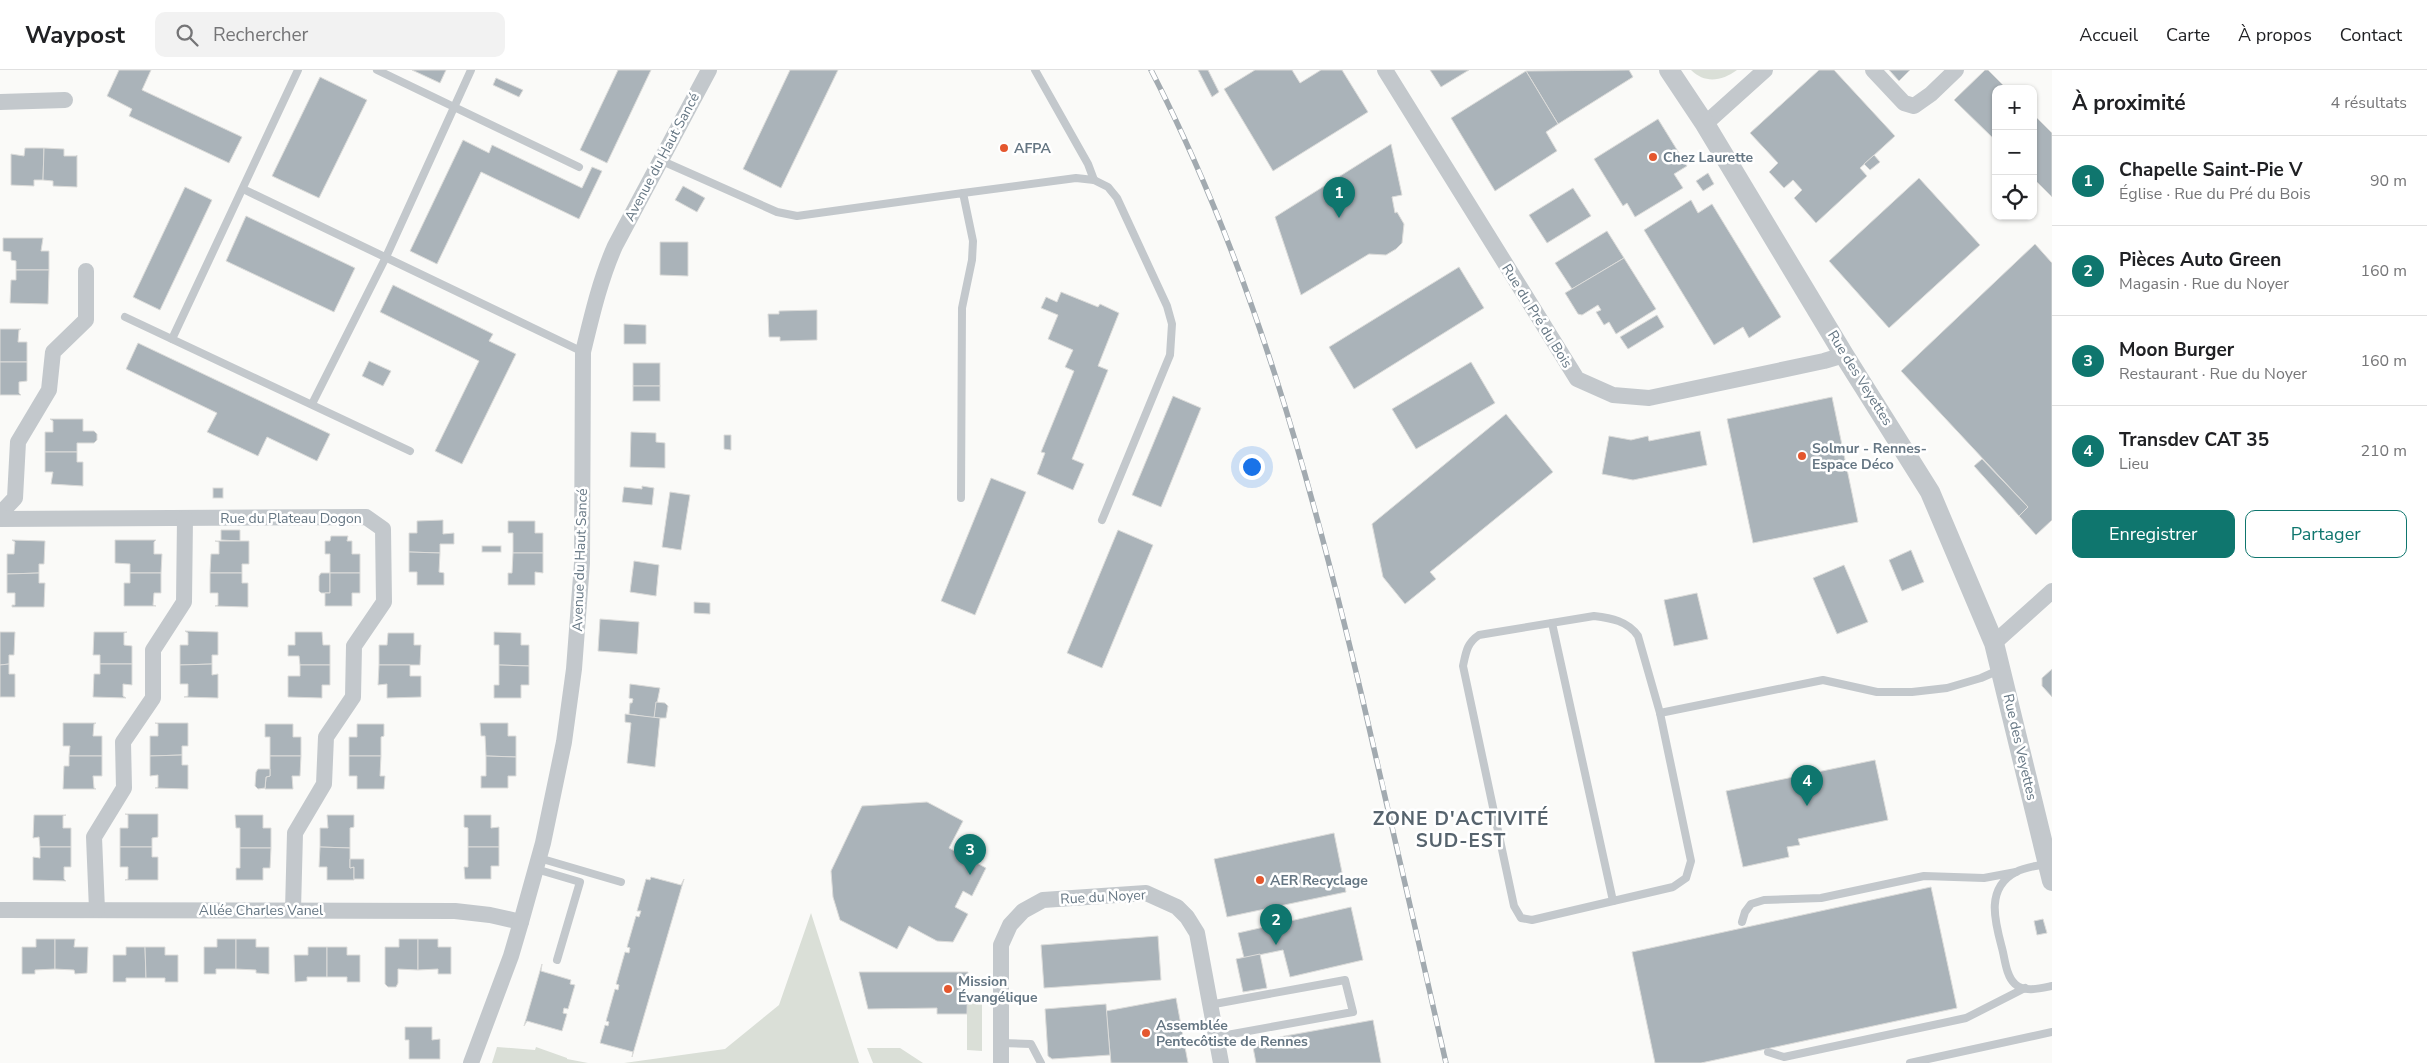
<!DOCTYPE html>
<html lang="fr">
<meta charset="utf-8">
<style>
:root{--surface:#fff;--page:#f2f2f2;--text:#202124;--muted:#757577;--line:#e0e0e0;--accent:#0f766e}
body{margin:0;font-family:"Nunito Sans",sans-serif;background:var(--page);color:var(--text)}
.controls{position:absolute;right:15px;top:15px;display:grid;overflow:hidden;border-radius:10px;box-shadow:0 1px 4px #0004}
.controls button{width:45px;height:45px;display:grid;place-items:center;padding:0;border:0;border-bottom:1px solid var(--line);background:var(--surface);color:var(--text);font:25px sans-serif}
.you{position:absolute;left:1251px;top:396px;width:18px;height:18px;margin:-12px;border:4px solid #fff;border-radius:50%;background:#1a73e8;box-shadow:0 0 0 8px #1a73e833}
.badge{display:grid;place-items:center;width:32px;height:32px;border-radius:50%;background:var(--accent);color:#fff;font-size:16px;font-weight:700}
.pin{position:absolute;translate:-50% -41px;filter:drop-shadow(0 1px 2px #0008)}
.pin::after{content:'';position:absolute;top:26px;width:18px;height:15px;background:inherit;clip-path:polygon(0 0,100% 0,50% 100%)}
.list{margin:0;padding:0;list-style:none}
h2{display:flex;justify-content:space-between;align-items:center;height:65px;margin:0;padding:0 20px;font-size:21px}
h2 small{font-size:16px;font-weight:400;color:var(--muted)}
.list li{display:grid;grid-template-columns:32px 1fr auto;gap:15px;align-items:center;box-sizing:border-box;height:90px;padding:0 20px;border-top:1px solid var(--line)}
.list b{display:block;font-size:19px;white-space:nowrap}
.list p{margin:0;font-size:16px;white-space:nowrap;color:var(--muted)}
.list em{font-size:16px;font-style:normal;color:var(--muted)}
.actions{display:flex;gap:10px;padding:15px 20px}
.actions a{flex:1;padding:11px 0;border:1px solid var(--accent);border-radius:10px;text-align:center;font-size:18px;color:var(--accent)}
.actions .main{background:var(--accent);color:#fff}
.icon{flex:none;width:28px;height:28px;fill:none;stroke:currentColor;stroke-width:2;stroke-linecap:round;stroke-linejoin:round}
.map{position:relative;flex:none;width:2052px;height:993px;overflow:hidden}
header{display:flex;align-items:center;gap:30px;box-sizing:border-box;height:70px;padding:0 25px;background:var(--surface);border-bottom:1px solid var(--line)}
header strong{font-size:24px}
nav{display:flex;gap:28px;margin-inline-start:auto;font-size:18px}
.search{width:350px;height:45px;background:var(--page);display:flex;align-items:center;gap:12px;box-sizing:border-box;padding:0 18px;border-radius:10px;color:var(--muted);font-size:19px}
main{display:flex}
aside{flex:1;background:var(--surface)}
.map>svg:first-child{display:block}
.green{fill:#dadfd7}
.building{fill:#aab3b9;stroke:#dcdcda}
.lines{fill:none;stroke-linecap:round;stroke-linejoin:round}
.service{stroke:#c3c8cc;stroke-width:8}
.minor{stroke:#c3c8cc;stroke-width:16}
.tertiary{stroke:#c3c8cc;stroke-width:20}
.rail-casing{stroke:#a2aab0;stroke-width:5.5}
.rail{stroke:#fff;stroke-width:4;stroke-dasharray:11;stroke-linecap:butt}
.poi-dot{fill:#e4572e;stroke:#fff;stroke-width:2}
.labels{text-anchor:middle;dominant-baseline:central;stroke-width:5;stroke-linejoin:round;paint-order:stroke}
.poi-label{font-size:14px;font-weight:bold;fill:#657683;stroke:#fff;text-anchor:start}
.street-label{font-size:14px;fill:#657683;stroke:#fff}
.district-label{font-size:19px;font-weight:bold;letter-spacing:1px;fill:#57646e;stroke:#fff}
</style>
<header>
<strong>Waypost</strong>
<div class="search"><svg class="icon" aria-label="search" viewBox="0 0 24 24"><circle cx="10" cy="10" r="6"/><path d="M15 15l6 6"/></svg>Rechercher</div>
<nav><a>Accueil</a><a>Carte</a><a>À propos</a><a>Contact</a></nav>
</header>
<main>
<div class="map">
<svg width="2052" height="993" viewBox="0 0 2052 993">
<rect width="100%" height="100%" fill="#fafaf8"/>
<g class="green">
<path d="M1691 0H1737C1722 11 1705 14 1691 0Z"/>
<polygon points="811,843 859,993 624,993 725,979 779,935"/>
<polygon points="967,923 982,923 982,981 967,980"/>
<polygon points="497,977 535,980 536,977 567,988 567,989 588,993 492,993"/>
<polygon points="867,978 900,978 923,993 873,993"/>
</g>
<g class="building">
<polygon points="119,0 151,0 142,20 242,67 229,93 129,46 132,39 107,26"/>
<polygon points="412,0 446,0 440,13"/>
<polygon points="618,0 651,0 607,93 580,80"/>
<polygon points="790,0 838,0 781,118 743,99"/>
<polygon points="1198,0 1208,0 1219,22 1212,27"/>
<polygon points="1255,0 1292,0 1300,13 1321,0 1342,0 1368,42 1273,101 1224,19"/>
<polygon points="1430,0 1469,0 1441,17"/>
<polygon points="1629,0 1633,7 1558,54 1526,1"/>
<polygon points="1819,0 1834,0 1895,66 1860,98 1867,106 1816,153 1794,128 1802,120 1793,110 1784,118 1769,102 1778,93 1750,63"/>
<polygon points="1889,0 1910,0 1899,11"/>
<polygon points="1985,0 1988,0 2007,19 1996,19 1996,71 1954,30"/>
<polygon points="1526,1 1558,54 1546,62 1557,81 1495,121 1451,48"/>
<polygon points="320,7 367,30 319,128 272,106"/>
<polygon points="496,8 523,20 519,27 493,15"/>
<polygon points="2033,44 2052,63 2052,127 2033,108"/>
<polygon points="1658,49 1687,96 1674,104 1683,118 1635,147 1627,133 1623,136 1594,89"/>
<polygon points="463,70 489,83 492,75 582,118 592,97 602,101 579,149 481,102 437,194 410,181"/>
<polygon points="1391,74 1402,125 1392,127 1395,143 1397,142 1404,154 1402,173 1396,179 1386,185 1369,184 1301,225 1275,147"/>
<polygon points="25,78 44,78 43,110 34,110 34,116 11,115 11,84 24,86"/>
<polygon points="44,78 64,79 64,86 76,86 77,85 77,117 53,116 53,111 43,110"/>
<polygon points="1874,85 1880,92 1870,100 1864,94"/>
<polygon points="1708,103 1714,114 1703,121 1696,111"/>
<polygon points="1919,108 1980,175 1889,258 1829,191"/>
<polygon points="683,116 705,128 697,142 675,130"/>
<polygon points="185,117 212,130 160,240 133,227"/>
<polygon points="1573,118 1591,146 1547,173 1529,145"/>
<polygon points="1691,130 1698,143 1712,134 1781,247 1749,268 1743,257 1714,275 1644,160"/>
<polygon points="246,146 355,198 334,242 226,191"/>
<polygon points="1607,161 1624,188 1572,219 1555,193"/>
<polygon points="3,168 43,168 41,181 49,181 49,200 16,200 16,191 11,190 11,182 3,181"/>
<polygon points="660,172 688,172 688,206 660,205"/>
<polygon points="2035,174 2052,193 2052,450 2036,465 2019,446 2028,437 1901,301"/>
<polygon points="1624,188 1656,239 1616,264 1609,252 1604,255 1596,242 1601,240 1598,235 1582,245 1578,244 1565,223"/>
<polygon points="1459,197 1484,238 1354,319 1329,277"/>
<polygon points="16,200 49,200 48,234 10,233 11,210 16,210"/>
<polygon points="393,215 493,264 489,271 516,284 462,394 435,381 479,291 380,242"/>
<polygon points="1061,222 1098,237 1100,234 1119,243 1098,296 1108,300 1072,389 1084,394 1073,420 1037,404 1045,383 1041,382 1074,301 1065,297 1073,280 1048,269 1058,245 1041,238 1046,227 1057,232"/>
<polygon points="817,240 817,270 780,271 780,267 769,267 768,244 779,244 779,241"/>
<polygon points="1657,245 1664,257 1628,279 1620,267"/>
<polygon points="624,254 646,255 646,274 624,274"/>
<polygon points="0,259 21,259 19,260 18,272 27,272 27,292 0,292"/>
<polygon points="138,273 330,364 317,391 267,367 258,386 207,362 217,343 126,299"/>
<polygon points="369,291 391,301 383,316 362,306"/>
<polygon points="0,292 27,292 27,311 19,312 19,323 21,325 0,325"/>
<polygon points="1471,292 1495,333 1416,379 1392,339"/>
<rect x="633" y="293" width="27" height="23"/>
<rect x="633" y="316" width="27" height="15"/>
<polygon points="1173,326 1201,338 1161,437 1132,425"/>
<polygon points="1832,327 1858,452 1753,473 1727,349"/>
<polygon points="1506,344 1553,402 1430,502 1436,509 1405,534 1383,507 1372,454"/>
<polygon points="50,349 83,349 83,361 94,361 97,364 97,370 94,373 77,373 77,382 45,382 45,362 53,362 53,351"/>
<polygon points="1700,361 1707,395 1633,410 1602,404 1609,366 1631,370 1648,366 1649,371"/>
<polygon points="631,362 656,363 656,372 665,373 665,398 630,397"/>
<polygon points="724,365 731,365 731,380 724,379"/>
<polygon points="45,382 77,382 77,392 83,392 83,416 51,414 53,402 45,402"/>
<polygon points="1982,389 2028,437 2019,446 1974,396"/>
<polygon points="991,408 1026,422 975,545 941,531"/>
<polygon points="642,416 654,418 652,435 622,432 624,417 642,419"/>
<rect x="213" y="418" width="10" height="10"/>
<polygon points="670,422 690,425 681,480 662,477"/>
<polygon points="443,450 443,464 454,463 454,474 440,474 440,483 409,482 409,463 417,463 417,451"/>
<polygon points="508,451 535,451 535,463 543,463 543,483 513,483 513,463 508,463"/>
<polygon points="221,460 240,460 240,471 221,470"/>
<polygon points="1118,460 1153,475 1102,598 1067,583"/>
<polygon points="331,466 348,466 347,471 352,471 352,484 360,484 360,503 330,503 330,484 325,484 325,471 330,471"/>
<polygon points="12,470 45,471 44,494 39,494 39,503 7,504 7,484 14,484 15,472"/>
<polygon points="115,470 156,470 154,472 154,484 162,484 161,503 130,503 130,494 115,493"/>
<polygon points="215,471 249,471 249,494 242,494 242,503 210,503 211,484 219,484 219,472"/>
<rect x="482" y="476" width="19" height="6"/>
<polygon points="1911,480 1924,512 1902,521 1889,490"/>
<polygon points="409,482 440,483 439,502 444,503 444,515 417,515 417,502 409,502"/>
<polygon points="513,483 543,483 543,503 535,502 535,515 508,515 508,503 512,503"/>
<polygon points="634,491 659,495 656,526 630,522"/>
<polygon points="1844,495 1868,552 1837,564 1813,508"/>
<polygon points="39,503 39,513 45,513 44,537 12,537 12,535 15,535 15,523 7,523 7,504"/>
<polygon points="130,503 161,503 161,523 154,523 153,535 156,536 124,536 124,513 130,513"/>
<polygon points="210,503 242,503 242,513 248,513 248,537 215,536 218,535 218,523 210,523"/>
<polygon points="321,503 330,503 330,523 321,523 319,521 319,506"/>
<polygon points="330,503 360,503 360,523 352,523 352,536 325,536 325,523 330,523"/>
<polygon points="1697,523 1708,569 1674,576 1664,530"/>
<polygon points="694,532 710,533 710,544 694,543"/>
<polygon points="600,549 639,552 637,584 598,581"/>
<polygon points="185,561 218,562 218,585 212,585 212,594 180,595 180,575 188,575 188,563"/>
<polygon points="0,562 15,562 14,585 9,585 9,594 0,595"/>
<polygon points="94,562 127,562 124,563 124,575 132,576 132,594 100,594 100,585 93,585"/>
<polygon points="295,562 322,562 323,575 330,575 330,595 300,595 299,586 288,586 288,575 295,575"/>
<polygon points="494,562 521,563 521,575 529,575 529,596 499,595 499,575 494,575"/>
<polygon points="388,563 414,563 414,575 421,575 420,595 379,595 379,575 387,575"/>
<polygon points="9,594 9,604 15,604 15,627 0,627 0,595"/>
<polygon points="100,594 132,594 132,615 123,614 123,626 126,628 93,627 94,604 100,604"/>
<polygon points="212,594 212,605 218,604 218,628 184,627 188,626 188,614 180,614 180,595"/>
<polygon points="300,595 330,595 330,615 322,615 322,628 288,627 288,606 300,606"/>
<polygon points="379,595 410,595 410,606 421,606 421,627 387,628 387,614 378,615"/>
<polygon points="499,595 529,596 529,615 521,615 521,628 494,628 494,615 499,615"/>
<polygon points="2052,599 2052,627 2042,616 2042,608"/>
<polygon points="630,614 660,618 654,648 629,644 630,633 632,633 633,629 629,628"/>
<polygon points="656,632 665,633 668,636 666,648 654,648"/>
<polygon points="625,644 660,648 655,697 627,693 631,653 625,652"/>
<polygon points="63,653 96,653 94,654 93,666 102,666 102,686 69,686 70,676 63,676"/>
<polygon points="155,653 188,653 188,676 182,676 182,685 150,686 150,666 158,666 158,654"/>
<polygon points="480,653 508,653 508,666 516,666 516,687 486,686 485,666 481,666"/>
<polygon points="265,654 293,654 293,667 301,667 301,686 270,686 270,667 265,667"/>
<polygon points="357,654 384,654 384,666 381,667 381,686 349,686 349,667 357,667"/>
<polygon points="182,685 182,695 188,695 188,719 155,718 158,717 158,705 150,706 150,686"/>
<polygon points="69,686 102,686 102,706 93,706 94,718 96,719 63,719 64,696 69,696"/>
<polygon points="270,686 301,686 300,706 292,706 293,719 265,719 266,707 270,706"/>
<polygon points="349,686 381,686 380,706 385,706 384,719 357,719 357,706 349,706"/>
<polygon points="486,686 516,687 516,706 508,706 508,718 481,718 481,706 486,706"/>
<polygon points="1875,690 1888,750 1798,769 1800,775 1787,777 1789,787 1743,797 1726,721"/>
<polygon points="258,699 270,699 270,706 266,707 265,718 258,719 255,716 256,702"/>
<polygon points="927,732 963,751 949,778 986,798 972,826 963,821 955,837 968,844 953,872 937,871 909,856 897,879 840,850 833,827 831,801 862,736"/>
<polygon points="125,744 158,744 158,767 152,768 152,777 120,777 120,758 128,758 128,745"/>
<polygon points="34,745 66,745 63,746 63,758 71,758 71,777 40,777 39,767 33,768"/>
<polygon points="235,745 263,745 263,758 271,758 271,778 240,778 240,758 236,758"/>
<polygon points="327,745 354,745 354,757 350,758 350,778 320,777 320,758 328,758"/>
<polygon points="464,745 491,745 491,758 499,757 499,777 468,777 468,758 464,757"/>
<polygon points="1334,763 1346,822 1227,847 1214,789"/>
<polygon points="40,777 71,777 71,797 64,797 64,809 66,811 33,810 33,787 40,788"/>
<polygon points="120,777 152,777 152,787 158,787 158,810 125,810 128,809 128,797 120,797"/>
<polygon points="320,777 350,778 350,798 354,797 354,810 327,810 327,797 319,797"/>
<polygon points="468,777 499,777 499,796 491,796 491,809 465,809 464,797 468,797"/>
<polygon points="240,778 271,778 270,798 263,798 263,810 236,810 236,798 240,798"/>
<polygon points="350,789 364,789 364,809 354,809 354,797 350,798"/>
<polygon points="651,807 681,815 684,809 632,987 633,982 600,973 605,955 608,956 609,952 606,951 615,919 618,920 619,915 616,914 625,882 629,883 630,878 627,877 636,846 639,847 641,841 637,841 646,809 650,810"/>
<polygon points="1931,817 1957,938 1701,993 1655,993 1632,882"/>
<polygon points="1351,837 1363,890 1290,907 1283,880 1244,888 1238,863"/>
<polygon points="2043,849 2047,863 2037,865 2034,851"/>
<polygon points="1158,866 1161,910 1044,918 1041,875"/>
<polygon points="36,869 55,869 55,899 35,900 35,904 22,904 22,877 36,877"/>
<polygon points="55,869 75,869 74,877 88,877 87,903 75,904 74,900 55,899"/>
<polygon points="217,869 236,869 236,899 216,899 216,904 204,904 204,877 217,877"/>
<polygon points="236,869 256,869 256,877 269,877 269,904 256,903 256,900 236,899"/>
<polygon points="399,869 418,869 418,900 398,899 398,913 396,917 388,917 385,914 385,877 399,877"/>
<polygon points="418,869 438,869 438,877 451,877 451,904 438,904 438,899 418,900"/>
<polygon points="126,877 145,877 146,908 126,908 126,912 113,912 113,885 126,885"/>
<polygon points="145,877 165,877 165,885 178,885 178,912 165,912 165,908 146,908"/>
<polygon points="308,877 327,877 327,907 307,907 307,911 295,912 294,885 308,885"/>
<polygon points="327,877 347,877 347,885 360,885 360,912 347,912 347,907 327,907"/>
<polygon points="1260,884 1267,918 1243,922 1236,889"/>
<polygon points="542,894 541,901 571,910 570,914 575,915 568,939 564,938 563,943 567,944 562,961 527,951 524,956"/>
<polygon points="859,902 968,902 967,944 937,944 937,938 868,939"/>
<polygon points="1176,928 1188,993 1111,993 1106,941"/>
<polygon points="1106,934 1110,985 1052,989 1048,986 1045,939"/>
<polygon points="1373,950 1381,993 1256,993 1252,972"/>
<polygon points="405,957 432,957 432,970 440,969 440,989 409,989 409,970 405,970"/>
</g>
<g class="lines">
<g class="service">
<polyline points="377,0 579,97"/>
<polyline points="1035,0 1088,94 1094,110 1108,117 1117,128 1167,236 1172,254 1170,285 1102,450"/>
<polyline points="660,90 777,142 797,146 963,123 973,171 972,190 962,238 961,428"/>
<polyline points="243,119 583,282"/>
<polyline points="963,123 1076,108 1094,110"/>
<polyline points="125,247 410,381"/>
<polyline points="172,269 298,0"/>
<polyline points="312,334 386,187 471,0"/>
<path d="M1594 546C1611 548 1628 551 1638 566L1660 643 1691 791 1686 808 1673 817 1532 850 1521 848 1514 836 1463 596C1466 582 1467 573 1479 565Z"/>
<polyline points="1552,553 1613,831"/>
<polyline points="1660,643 1823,610 1877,622 1912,622 1947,618 1981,608 1999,600"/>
<polyline points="539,788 621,812"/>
<path d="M2046 794C2036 796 2025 797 2016 802 1985 818 1995 852 2002 878 2005 889 2006 906 2015 914 2024 923 2042 918 2052 916"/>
<polyline points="536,799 580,812 557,890"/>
<polyline points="1742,852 1745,842 1751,834 1764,830 1821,828 1924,806 1984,808 2016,802"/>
<polyline points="1209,935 1345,910 1353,942 1216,967"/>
<polyline points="1001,973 1031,974 1041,993"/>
<polyline points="1768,982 1784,987 1966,948 2025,918"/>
<polyline points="1910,993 2052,962"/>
</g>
<g class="minor">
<polyline points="1385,0 1577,309 1613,325 1649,328 1824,291 1844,285"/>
<polyline points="1873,0 1904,33 1914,36 1931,24 1956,0"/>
<polyline points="0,32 65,30"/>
<polyline points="1705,54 1765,0"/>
<polyline points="0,444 15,428 18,372 49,320 53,282 86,250 86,201"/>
<polyline points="0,449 366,447 383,459 384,532 354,576 353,627 326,667 324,714 295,763 293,840"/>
<polyline points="1994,573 2052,521"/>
<polyline points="0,840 455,841 490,845 521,852"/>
<polyline points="97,840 94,767 124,718 123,672 153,628 153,580 184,532 185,448"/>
<path d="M471 993 511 886 521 852 543 773 564 672 574 599 582 493 583 282C592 245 600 210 615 176L709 0"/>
<polyline points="1001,993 1001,875 1010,855 1023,841 1043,830 1146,823 1177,837 1187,847 1197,863 1221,993"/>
</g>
<polyline class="tertiary" points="1669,0 1705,54 1844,285 1930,422 1994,573 2052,811"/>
<defs>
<path id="rail" d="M1151 0C1253 198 1311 411 1362 627 1391 749 1418 871 1446 993"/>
</defs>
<use href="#rail" class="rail-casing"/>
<use href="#rail" class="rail"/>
</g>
<g class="poi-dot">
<circle cx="1004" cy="78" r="5"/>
<circle cx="1653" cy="87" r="5"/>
<circle cx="1802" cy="386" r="5"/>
<circle cx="1260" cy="810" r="5"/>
<circle cx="948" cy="919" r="5"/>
<circle cx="1146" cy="963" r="5"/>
</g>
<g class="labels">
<g class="poi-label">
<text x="1014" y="78">AFPA</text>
<text x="1663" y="87">Chez Laurette</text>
<text x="1812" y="378">Solmur - Rennes-<tspan x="1812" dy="16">Espace Déco</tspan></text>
<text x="1270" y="810">AER Recyclage</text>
<text x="958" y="911">Mission<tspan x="958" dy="16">Évangélique</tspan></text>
<text x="1156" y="955">Assemblée<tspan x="1156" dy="16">Pentecôtiste de Rennes</tspan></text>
</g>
<g class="street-label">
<text transform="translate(662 87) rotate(-62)">Avenue du Haut Sancé</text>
<text transform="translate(1537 246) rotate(58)">Rue du Pré du Bois</text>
<text transform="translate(1860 308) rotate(58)">Rue des Veyettes</text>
<text x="291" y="448">Rue du Plateau Dogon</text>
<text transform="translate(580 490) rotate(-88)">Avenue du Haut Sancé</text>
<text transform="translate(2020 677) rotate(77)">Rue des Veyettes</text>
<text transform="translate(1103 827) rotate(-3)">Rue du Noyer</text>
<text x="261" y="840">Allée Charles Vanel</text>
</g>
<g class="district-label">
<text x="1461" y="749">ZONE D'ACTIVITÉ<tspan x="1461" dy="22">SUD-EST</tspan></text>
</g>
</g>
</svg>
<div class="controls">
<button>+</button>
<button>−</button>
<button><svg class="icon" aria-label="locate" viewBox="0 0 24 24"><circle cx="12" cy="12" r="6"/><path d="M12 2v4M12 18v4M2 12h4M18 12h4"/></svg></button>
</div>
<div class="you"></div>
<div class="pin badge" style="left:1339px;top:148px">1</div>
<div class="pin badge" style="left:1276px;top:875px">2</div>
<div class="pin badge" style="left:970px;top:805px">3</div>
<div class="pin badge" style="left:1807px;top:736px">4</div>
</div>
<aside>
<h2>À proximité<small>4 résultats</small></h2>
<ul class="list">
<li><span class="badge">1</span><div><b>Chapelle Saint-Pie V</b><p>Église · Rue du Pré du Bois</p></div><em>90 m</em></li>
<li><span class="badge">2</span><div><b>Pièces Auto Green</b><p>Magasin · Rue du Noyer</p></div><em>160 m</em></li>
<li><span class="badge">3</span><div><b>Moon Burger</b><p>Restaurant · Rue du Noyer</p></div><em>160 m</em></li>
<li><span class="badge">4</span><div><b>Transdev CAT 35</b><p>Lieu</p></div><em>210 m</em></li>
</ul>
<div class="actions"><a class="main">Enregistrer</a><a>Partager</a></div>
</aside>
</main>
